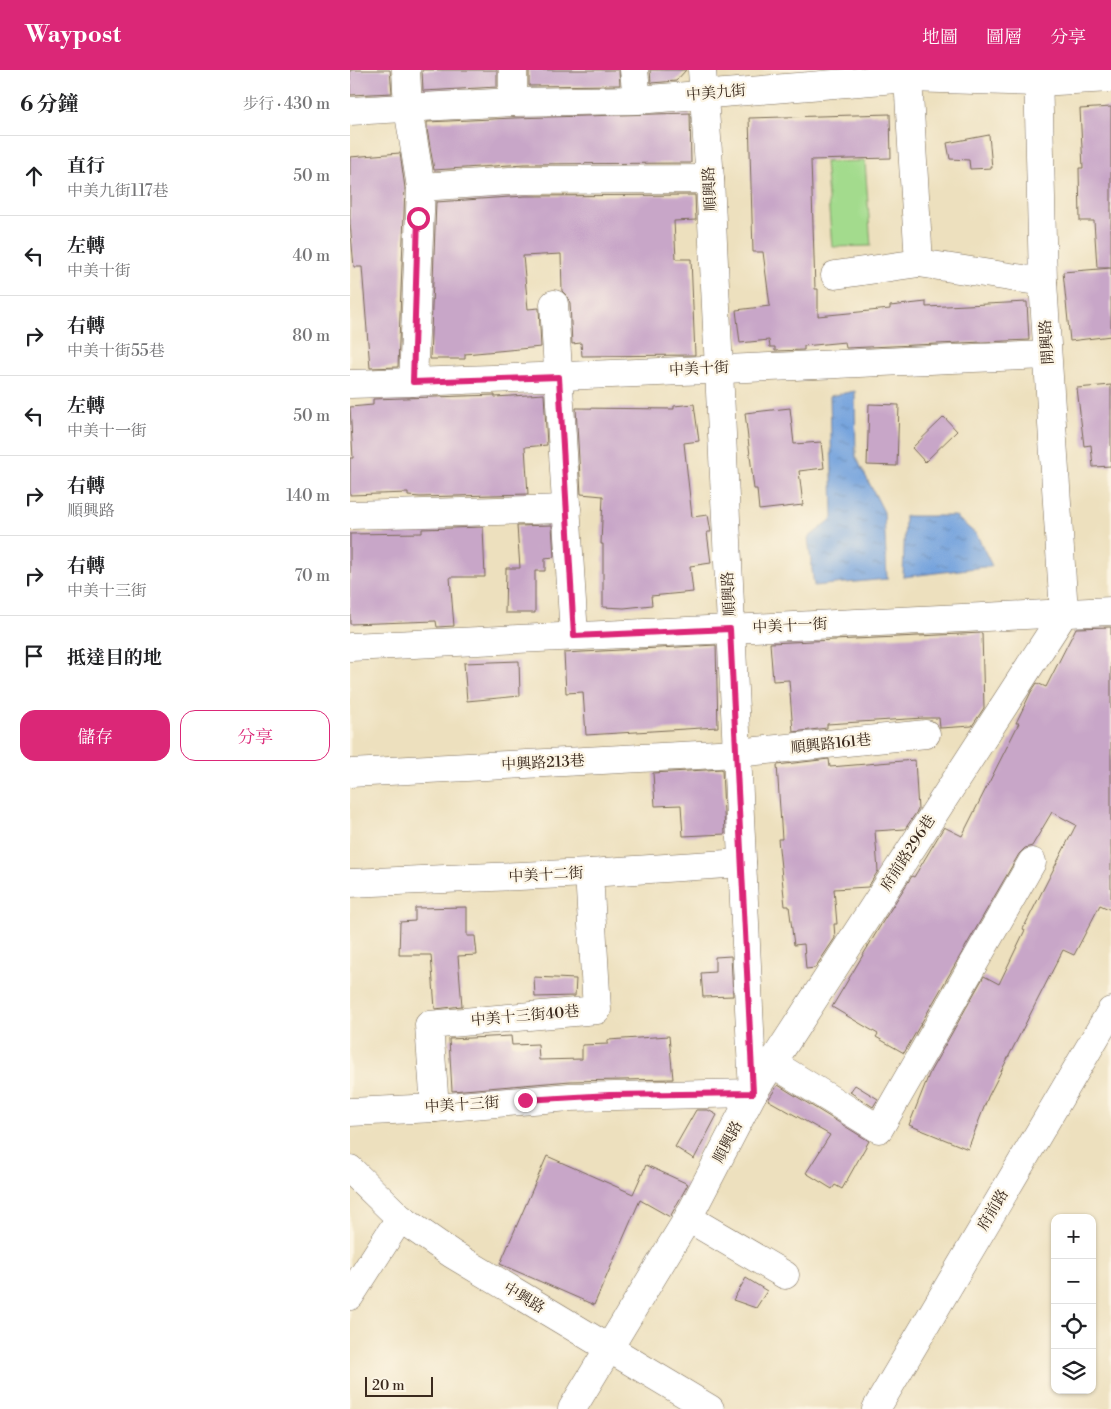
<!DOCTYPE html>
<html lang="zh-TW">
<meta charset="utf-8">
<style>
:root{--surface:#fff;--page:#f2f2f2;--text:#202124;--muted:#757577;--line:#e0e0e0;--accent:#db2777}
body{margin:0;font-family:"Libre Bodoni","Noto Serif TC",serif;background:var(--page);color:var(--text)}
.controls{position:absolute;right:15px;bottom:15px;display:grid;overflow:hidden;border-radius:10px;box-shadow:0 1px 4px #0004}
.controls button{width:45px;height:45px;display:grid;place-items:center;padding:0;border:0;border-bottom:1px solid var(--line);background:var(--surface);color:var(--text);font:25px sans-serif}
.scale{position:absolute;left:15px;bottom:12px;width:68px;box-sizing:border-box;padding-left:5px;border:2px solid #3b2a1e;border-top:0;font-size:14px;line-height:18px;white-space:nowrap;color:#3b2a1e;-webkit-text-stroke:4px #fcf5e5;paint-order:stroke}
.stop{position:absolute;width:15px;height:15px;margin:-11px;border:4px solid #db2777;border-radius:50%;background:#fff}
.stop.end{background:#db2777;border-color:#fff;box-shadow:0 1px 5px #0008}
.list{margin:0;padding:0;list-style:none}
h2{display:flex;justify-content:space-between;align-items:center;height:65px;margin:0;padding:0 20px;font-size:21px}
h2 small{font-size:16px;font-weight:400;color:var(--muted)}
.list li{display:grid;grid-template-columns:32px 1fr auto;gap:15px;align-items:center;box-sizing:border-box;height:80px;padding:0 20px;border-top:1px solid var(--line)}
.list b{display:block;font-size:19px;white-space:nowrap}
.list p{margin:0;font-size:16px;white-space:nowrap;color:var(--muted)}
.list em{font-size:16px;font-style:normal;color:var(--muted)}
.actions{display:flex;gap:10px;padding:15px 20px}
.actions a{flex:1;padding:11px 0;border:1px solid var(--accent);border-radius:15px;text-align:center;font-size:18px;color:var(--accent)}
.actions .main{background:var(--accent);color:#fff}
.icon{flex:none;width:28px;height:28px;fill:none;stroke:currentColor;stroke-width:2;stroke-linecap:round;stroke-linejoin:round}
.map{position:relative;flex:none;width:761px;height:1339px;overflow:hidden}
header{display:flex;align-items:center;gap:30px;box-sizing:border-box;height:70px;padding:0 25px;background:var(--accent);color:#fff}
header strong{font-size:24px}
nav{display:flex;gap:28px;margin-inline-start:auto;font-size:18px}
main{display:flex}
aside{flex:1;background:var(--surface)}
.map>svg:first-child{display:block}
.green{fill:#a3db8d;stroke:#6f8256}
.water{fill:url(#water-ripples);stroke:#57667e}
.building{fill:#c8a6c8}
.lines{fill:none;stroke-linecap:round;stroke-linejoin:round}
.minor-casing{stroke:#796a56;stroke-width:29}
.major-casing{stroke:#796a56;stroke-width:29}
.minor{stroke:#fff;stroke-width:28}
.major{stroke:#fff;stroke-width:28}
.route{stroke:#db2777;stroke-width:6}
.labels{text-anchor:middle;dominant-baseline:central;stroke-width:4.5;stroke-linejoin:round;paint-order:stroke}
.street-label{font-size:15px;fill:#3b2a1e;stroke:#fcf5e5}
</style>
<header>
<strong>Waypost</strong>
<nav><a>地圖</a><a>圖層</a><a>分享</a></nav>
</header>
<main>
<aside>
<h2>6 分鐘<small>步行 · 430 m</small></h2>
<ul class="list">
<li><svg class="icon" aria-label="ahead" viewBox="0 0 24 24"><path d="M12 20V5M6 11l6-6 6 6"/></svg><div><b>直行</b><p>中美九街117巷</p></div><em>50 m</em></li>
<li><svg class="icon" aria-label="left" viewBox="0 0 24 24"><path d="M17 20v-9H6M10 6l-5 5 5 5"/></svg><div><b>左轉</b><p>中美十街</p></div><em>40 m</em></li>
<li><svg class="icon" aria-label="right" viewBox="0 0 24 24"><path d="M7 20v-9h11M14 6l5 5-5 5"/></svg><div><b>右轉</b><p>中美十街55巷</p></div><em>80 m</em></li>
<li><svg class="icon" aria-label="left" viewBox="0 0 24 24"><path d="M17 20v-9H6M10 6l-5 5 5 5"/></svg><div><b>左轉</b><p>中美十一街</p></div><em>50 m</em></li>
<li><svg class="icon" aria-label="right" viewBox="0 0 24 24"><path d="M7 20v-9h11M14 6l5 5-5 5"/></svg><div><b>右轉</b><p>順興路</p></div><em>140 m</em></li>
<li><svg class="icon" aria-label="right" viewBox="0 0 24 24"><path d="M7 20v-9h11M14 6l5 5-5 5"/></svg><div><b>右轉</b><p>中美十三街</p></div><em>70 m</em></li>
<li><svg class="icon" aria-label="arrive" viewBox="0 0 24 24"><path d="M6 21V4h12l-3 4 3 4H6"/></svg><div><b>抵達目的地</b></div></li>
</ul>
<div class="actions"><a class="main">儲存</a><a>分享</a></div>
</aside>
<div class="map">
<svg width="761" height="1339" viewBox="0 0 761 1339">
<defs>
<pattern id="water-ripples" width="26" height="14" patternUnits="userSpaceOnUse" patternTransform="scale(1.25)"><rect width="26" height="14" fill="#73a2dd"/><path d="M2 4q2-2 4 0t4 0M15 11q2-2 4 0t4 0" fill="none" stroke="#6084b3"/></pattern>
</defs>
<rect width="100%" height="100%" fill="#fcf5e5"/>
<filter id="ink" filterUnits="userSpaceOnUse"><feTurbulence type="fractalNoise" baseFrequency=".02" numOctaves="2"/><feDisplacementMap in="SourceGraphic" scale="10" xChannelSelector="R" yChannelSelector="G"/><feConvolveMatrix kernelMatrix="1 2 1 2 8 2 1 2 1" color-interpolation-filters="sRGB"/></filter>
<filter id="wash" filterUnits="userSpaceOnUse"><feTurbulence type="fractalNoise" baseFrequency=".0096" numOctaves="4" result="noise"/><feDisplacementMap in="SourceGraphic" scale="20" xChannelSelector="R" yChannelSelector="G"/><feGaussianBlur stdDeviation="1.12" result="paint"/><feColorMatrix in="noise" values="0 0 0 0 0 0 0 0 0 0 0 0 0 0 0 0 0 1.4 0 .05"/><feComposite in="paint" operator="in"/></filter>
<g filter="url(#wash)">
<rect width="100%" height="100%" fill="#ede0be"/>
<polygon class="green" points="515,91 521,176 482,177 475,92"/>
<g class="water">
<polygon points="505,321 506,387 534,442 537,509 464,516 458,468 483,448 480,326"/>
<polygon points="555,446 605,446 627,465 642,496 553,507"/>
</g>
<g id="blocks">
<g class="building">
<polygon points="0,0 40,0 42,23 0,25"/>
<polygon points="72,0 147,0 147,17 73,21"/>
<polygon points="179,0 269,0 270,15 179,16"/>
<polygon points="300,0 336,0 326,11 301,13"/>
<polygon points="761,37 761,197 747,197 744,151 730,151 729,98 733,98 730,39"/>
<polygon points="340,43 341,93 174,94 84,100 77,59 77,52 164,48"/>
<polygon points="540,44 541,88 461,90 465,219 468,219 468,246 540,239 540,236 576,232 576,237 677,232 679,270 496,278 495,272 454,276 454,280 425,281 425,277 420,277 419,270 390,273 386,240 420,236 413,182 403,182 399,48"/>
<polygon points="639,65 642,98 620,99 619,90 600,89 597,73"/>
<polygon points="50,83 55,118 48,297 20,298 12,197 4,197 0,153 0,87"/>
<polygon points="345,125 346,150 324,151 326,189 341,189 345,285 232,286 231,273 222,274 220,233 217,226 212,221 211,184 173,186 178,239 189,238 191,277 115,284 115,289 80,289 86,132 175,126"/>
<polygon points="761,198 761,266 720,271 713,202"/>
<polygon points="761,315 761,396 743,397 741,375 734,376 727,318"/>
<polygon points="194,324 197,375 175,377 178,424 70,427 58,426 58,423 0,425 0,388 3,388 0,337 23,335 23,329 145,325 145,327"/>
<polygon points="344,334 349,371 334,373 342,447 358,445 361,462 357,462 361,493 340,496 343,522 301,526 302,535 274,538 253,537 253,474 251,474 253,426 231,424 226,338 324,339 324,336"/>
<polygon points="519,334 549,335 547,396 517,395"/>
<polygon points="440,338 444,374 471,372 474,398 449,401 453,435 409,440 407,419 404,419 395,343"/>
<polygon points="594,347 607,361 575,392 562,378"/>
<polygon points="202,455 204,487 195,488 195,501 185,501 185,543 155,543 156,498 170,498 167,456"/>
<polygon points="133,457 135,507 100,507 104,556 87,557 86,551 0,554 0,464 72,463 72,459"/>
<polygon points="761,557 761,840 750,835 724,885 713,880 638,1027 618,1079 559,1055 580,1002 634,906 649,914 675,860 673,859 726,755 702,742 682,776 675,778 669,784 554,983 526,967 528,964 482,937 532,853 562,806 564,807 594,757 612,766 669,653 666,653 681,622 687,613 696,617 726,558"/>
<polygon points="632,563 634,638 622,656 590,658 589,648 574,648 477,654 477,658 443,662 439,610 423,611 420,573"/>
<polygon points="366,575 368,657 236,665 233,622 216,623 214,583"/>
<polygon points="169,591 170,626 117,631 114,593"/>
<polygon points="479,689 480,697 565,690 568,740 555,759 525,761 528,801 518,817 484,819 487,854 484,854 485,868 465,898 456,899 454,874 444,875 439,836 435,836 428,769 432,769 427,695"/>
<polygon points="372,699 375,764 333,766 331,735 305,736 303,703"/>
<polygon points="117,837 117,866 125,866 127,885 108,886 112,936 85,939 81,885 49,885 50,852 65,851 65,838"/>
<polygon points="381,886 383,926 353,927 351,903 365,902 365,887"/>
<polygon points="184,907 226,909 225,926 185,927"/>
<polygon points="161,966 162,975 188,974 189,990 232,989 232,975 258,974 258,970 319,966 323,1009 220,1011 102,1021 99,969"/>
<polygon points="428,1015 519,1071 492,1119 485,1115 482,1119 456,1103 480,1065 418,1030"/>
<polygon points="505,1015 528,1029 523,1037 500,1022"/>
<polygon points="346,1040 358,1040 367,1045 344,1089 325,1077"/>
<polygon points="197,1086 283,1124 296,1095 338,1114 320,1147 290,1130 244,1235 150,1194"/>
<polygon points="396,1208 417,1221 406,1238 383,1230"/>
</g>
</g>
</g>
<g filter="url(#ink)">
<use href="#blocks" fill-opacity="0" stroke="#796a56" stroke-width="1"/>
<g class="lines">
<defs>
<g id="minor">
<polyline points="56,0 58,38 71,117 63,312"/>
<polyline points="163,0 163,32"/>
<polyline points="284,0 287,30"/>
<polyline points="352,0 360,109 403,1023"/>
<polyline points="558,8 569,193"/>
<polyline points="0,41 163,32 287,30 558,8 688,12 761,8"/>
<polyline points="71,117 174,110 360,109"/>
<polyline points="485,205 569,193 693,212"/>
<polyline points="204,234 224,566"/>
<path d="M0 314C233 307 465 294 697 285"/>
<polyline points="0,445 217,439"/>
<polyline points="0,577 761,541"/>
<polyline points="0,703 387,683 576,664"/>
<polyline points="0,813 239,803 392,793"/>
<polyline points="422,993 529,1059 682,792"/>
<polyline points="85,1038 79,955 247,940 239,803"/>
<polyline points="0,1042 85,1038 220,1027 403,1023"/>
<polyline points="0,1099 50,1148 102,1184 360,1339"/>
<polyline points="338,1148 435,1205"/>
<polyline points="0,1226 50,1148"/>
<polyline points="222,1339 338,1148 403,1023 714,543 693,212 688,0"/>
</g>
<polyline id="major" points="526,1339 761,941"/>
</defs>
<use href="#minor" class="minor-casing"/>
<use href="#major" class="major-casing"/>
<use href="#minor" class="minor"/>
<use href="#major" class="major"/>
</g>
</g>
<g class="lines" filter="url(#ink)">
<polyline class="route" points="68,148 63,312 209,307 224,566 380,559 403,1023 260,1025 175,1030"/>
</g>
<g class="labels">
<g class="street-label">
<text transform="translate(366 23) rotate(-5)">中美九街</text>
<text transform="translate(360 119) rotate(-93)">順興路</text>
<text transform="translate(697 272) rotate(-94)">開興路</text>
<text transform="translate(349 299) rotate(-3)">中美十街</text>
<text transform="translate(379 524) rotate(-93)">順興路</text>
<text transform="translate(440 556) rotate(-3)">中美十一街</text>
<text transform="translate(481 674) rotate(-6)">順興路161巷</text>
<text transform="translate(193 693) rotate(-3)">中興路213巷</text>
<text transform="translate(558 783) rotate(-57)">府前路296巷</text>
<text transform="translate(196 805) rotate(-3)">中美十二街</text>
<text transform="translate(175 946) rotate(-5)">中美十三街40巷</text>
<text transform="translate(112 1035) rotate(-4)">中美十三街</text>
<text transform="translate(378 1072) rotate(-62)">順興路</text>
<text transform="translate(643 1140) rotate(-59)">府前路</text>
<text transform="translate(174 1228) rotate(31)">中興路</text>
</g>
</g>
</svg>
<div class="controls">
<button>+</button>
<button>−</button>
<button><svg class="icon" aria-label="locate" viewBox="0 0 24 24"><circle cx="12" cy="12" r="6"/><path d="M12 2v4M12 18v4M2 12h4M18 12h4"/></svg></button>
<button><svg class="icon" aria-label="layers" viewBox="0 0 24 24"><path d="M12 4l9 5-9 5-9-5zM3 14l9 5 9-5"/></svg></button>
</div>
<div class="scale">20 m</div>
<div class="stop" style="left:68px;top:148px"></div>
<div class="stop end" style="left:175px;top:1030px"></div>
</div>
</main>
